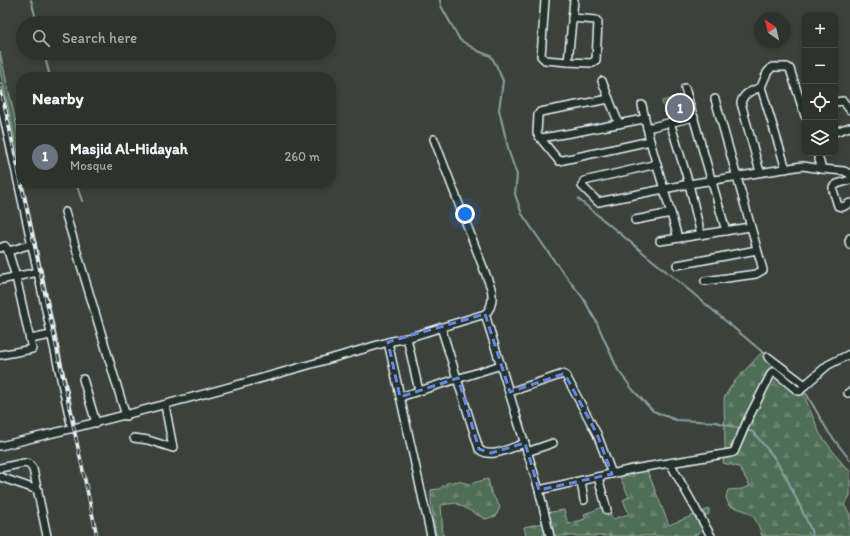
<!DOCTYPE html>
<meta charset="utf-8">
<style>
:root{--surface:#2d322c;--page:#393e38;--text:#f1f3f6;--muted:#a7aaa9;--line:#484d48;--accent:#d6ab8b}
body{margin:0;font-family:Itim,sans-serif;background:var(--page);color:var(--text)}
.controls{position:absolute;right:12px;top:12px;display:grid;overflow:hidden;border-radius:8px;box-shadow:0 2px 6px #0003}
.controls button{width:36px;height:36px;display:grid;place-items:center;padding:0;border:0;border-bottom:1px solid var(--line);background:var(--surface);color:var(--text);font:20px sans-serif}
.compass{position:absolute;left:754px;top:12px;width:36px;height:36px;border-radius:50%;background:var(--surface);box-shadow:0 2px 6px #0003;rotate:326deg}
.you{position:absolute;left:465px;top:214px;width:14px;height:14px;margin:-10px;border:3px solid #fff;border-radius:50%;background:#1a73e8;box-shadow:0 0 0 6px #1a73e833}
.badge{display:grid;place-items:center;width:26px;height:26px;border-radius:50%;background:var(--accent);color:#fff;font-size:13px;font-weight:700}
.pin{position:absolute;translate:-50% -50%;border:2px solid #fff;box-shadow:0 1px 4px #0006}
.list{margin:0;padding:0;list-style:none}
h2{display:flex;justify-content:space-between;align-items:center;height:52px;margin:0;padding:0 16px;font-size:17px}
h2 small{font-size:13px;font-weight:400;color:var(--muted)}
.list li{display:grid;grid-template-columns:26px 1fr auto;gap:12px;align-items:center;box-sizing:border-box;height:64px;padding:0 16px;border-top:1px solid var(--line)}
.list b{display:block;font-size:15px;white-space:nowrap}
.list p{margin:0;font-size:13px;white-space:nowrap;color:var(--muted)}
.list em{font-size:13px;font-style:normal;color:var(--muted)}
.icon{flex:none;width:22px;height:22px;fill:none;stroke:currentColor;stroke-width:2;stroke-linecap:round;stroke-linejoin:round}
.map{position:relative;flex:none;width:850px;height:536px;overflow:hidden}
.search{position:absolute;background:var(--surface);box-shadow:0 2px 6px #0003;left:16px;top:16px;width:320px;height:44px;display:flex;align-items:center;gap:10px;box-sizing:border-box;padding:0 14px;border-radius:22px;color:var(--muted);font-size:15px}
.panel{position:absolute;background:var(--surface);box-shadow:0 2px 6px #0003;left:16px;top:72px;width:320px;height:116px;border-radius:16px}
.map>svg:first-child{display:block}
.green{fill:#506e56;stroke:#9cb0a7}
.forest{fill:url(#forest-firs);stroke:#9cb0a7}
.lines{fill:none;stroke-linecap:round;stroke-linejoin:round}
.stream{stroke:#89a1a6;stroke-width:2}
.street-casing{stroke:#e8f1f8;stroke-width:10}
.street{stroke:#26332d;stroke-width:7}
.rail-casing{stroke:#e8f1f8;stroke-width:3.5}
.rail{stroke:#26332d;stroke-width:2;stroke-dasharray:6;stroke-linecap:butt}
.marked{fill:none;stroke:#6487e3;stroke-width:3;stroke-dasharray:8 5;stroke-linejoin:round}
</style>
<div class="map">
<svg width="850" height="536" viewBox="0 0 850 536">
<defs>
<pattern id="forest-firs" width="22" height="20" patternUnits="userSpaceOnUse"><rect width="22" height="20" fill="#506e56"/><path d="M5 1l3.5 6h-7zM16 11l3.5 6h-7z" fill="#69836f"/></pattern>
</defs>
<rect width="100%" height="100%" fill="#3c423b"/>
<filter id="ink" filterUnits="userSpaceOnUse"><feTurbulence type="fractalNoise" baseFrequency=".025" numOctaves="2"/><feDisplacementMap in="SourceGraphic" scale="8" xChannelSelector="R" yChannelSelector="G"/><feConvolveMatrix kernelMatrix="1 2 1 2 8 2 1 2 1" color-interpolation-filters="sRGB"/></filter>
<g filter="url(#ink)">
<g class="green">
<polygon points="0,52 21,145 21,166 0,71"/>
<polygon points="669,99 673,114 666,116 662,101"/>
</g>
<g class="forest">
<path d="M763 351 790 383 804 395 820 434 845 467 850 471V496L844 505 850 514V536H762C755 513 751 512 729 506L726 497 728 490 742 489 750 486 739 467 723 463 725 447 724 398 733 383Z"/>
<polygon points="647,470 669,525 709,509 709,514 700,518 705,528 697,534 691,536 526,536 524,527 547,522 545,513 564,510 568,524 585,519 584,514 606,506 613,519 629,514 623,500 629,497 620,477"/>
<polygon points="488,479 491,492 500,507 496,516 485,519 456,503 441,505 443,536 436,536 431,501 431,490 439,489 447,483 458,481 469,484"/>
</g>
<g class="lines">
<g class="stream">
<polyline points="31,0 37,23"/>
<polyline points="440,0 441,6 460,40 478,51 491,56 497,67 503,81 499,110 509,152 517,175 515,194 522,214 555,262 583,298 596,321 618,370 633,390 653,411 676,420 716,422 753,432 773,456 786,477 801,508 811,530 812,536"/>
<polyline points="44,53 50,77"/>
<polyline points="76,183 82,201"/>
<polyline points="578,199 696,296 766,355"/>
<polyline points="783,373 807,395 829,433 850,460"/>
</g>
<defs>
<g id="street">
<polyline points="545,0 541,56 545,60 568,62 574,0"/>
<polyline points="568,62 591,63 596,60 598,22 596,20 572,18"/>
<polyline points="602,81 609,99"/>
<polyline points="761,87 786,169"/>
<polyline points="685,88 726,231"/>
<polyline points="0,99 72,429"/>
<polyline points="835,102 843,101 850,110"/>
<polyline points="642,105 650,141 678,238"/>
<polyline points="670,122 689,184 701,235"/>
<path d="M619 124 609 99 540 112 538 115 537 133 540 138C575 133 610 125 644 119"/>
<polyline points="647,128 694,117"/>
<polyline points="835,132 850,127"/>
<polyline points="540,138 559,161 650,141"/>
<polyline points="817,153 822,169 844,171 850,174"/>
<polyline points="657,164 584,181 582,186 598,202 689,184 796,167 803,166 822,169"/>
<path d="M760 172 741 103C743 93 752 91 761 87L767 73 772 67H787L790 69 805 116"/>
<polyline points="850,180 837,184 833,187 833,190 838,206 843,207 850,203"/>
<polyline points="65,212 126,416"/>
<polyline points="635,220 671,213"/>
<polyline points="850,238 849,241 850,245"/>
<polyline points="660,241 750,227"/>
<polyline points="0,248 5,246 9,251 32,244"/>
<polyline points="677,265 757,250"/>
<polyline points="0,280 38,272"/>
<polyline points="705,281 756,274 763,270 715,99"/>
<polyline points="485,314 539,490 550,536"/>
<path d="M441 327 479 449C490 460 512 447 525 443"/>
<polyline points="407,338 419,391 501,365"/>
<polyline points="30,339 51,335"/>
<polyline points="388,342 431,536"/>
<polyline points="0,355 32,349 16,277 8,251"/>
<polyline points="768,357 805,385 828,365 850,354"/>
<polyline points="83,379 96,423"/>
<polyline points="510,392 563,374 566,376 597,434 612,474"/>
<polyline points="848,393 850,392"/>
<polyline points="400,397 419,391"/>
<polyline points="134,438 148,440 173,448 165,405"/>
<path d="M0 446C130 415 259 380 388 342L407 338 485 314C493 307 493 297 491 288L434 139"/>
<polyline points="527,452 553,443"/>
<polyline points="670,463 711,536"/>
<polyline points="0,468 24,463 29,464 33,469 47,536"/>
<polyline points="0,477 38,490"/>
<polyline points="598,477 607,510"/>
<polyline points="581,481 584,500"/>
<polyline points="539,490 633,469 730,453 734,452 748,419 772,372 775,372 798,391 800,391 805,385"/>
</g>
</defs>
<use href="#street" class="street-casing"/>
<use href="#street" class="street"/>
<defs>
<polyline id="rail" points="0,85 97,536"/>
</defs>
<use href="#rail" class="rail-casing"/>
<use href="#rail" class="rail"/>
</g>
</g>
<path class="marked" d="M485 314 510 392 563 374 566 376 597 434 612 474 539 490 525 443 491 453 479 449 458 378 400 397 388 342Z"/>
</svg>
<div class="controls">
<button>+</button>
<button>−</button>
<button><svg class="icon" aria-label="locate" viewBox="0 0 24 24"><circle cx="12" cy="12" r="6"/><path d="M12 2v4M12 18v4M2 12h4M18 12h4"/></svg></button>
<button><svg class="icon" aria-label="layers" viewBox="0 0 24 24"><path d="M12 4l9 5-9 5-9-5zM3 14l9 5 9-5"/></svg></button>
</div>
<svg class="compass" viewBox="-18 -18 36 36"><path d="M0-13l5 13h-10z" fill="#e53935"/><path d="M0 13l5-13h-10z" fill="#a7aaa9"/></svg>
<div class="you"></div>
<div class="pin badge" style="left:680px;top:108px;background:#6b7280">1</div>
<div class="search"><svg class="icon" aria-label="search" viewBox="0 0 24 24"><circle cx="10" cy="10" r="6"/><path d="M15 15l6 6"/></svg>Search here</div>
<section class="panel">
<h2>Nearby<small></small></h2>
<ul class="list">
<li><span class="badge" style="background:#6b7280">1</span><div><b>Masjid Al-Hidayah</b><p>Mosque</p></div><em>260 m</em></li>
</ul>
</section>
</div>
